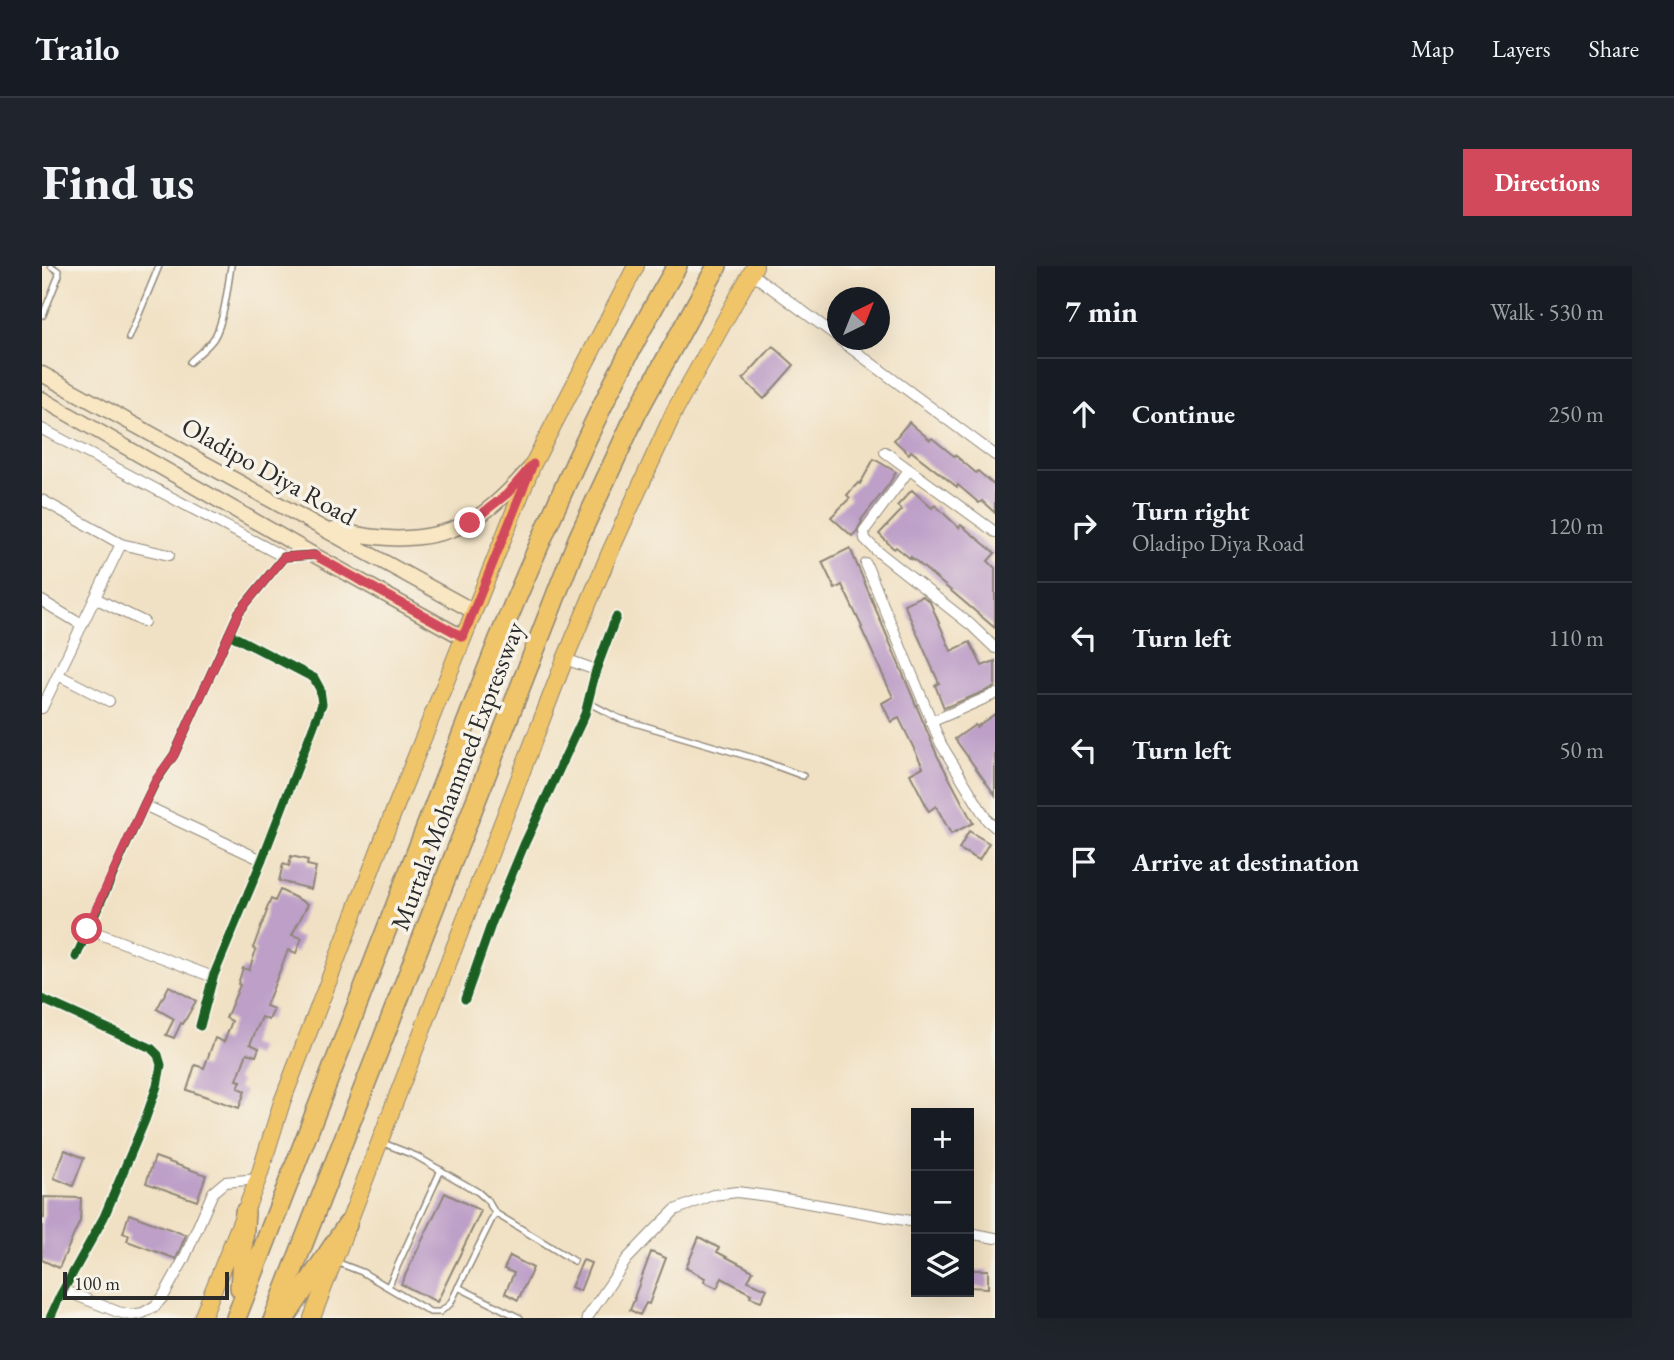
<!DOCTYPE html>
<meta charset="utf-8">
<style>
:root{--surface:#171b24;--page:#20242c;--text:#f1f3f6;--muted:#9ea1a6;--line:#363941;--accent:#d1495b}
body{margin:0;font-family:"EB Garamond",serif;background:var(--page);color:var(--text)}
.controls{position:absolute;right:21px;bottom:21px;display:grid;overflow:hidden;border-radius:0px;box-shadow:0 7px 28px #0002}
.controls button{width:63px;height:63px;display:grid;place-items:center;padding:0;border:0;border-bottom:2px solid var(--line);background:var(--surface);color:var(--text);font:35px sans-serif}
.compass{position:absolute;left:785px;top:21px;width:63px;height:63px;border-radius:50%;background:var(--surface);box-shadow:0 7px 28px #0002;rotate:43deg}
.scale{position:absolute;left:21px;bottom:18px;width:166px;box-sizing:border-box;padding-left:7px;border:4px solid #2b2b2b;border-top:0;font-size:19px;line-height:24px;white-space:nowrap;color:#2b2b2b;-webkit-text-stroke:5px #f7f3e8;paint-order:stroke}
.stop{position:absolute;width:21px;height:21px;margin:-16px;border:5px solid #d1495b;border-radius:50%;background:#fff}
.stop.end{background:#d1495b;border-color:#fff;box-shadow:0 2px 7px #0008}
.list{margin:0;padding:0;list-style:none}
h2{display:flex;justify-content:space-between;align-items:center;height:91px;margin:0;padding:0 28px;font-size:30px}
h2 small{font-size:23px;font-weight:400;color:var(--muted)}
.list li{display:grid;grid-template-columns:46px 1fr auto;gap:21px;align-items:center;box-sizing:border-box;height:112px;padding:0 28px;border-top:2px solid var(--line)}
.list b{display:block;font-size:26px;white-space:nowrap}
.list p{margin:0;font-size:23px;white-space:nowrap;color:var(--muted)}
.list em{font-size:23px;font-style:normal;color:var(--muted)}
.icon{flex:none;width:38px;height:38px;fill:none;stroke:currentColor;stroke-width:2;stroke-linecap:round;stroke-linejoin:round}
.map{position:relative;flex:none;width:953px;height:1052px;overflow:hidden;border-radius:0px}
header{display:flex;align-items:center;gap:42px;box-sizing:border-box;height:98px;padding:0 35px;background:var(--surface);border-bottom:2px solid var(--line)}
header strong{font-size:33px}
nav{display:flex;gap:38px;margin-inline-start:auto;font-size:24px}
.intro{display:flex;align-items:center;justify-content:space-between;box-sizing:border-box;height:168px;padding:0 42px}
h1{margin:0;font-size:49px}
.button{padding:18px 32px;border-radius:0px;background:var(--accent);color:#fff;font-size:24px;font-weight:700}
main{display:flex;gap:42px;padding:0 42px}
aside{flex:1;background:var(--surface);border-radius:0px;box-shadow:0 7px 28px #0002}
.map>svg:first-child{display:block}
.building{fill:#bd9fc8}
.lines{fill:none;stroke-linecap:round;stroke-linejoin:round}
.service-casing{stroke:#8e8678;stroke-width:8}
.minor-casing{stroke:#8e8678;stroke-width:12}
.secondary-casing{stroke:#8e8678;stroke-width:17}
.primary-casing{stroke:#8e8678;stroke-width:18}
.motorway-casing{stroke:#8e8678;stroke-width:22}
.service{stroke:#fff;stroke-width:5}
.minor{stroke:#fff;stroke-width:10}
.secondary{stroke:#f9e7c3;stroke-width:14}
.primary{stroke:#f0c469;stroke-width:16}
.motorway{stroke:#f0c469;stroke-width:19}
.cycleway-casing{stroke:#f7f3e8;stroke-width:13}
.cycleway{stroke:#1b5e20;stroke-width:9}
.route{stroke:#d1495b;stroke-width:9}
.labels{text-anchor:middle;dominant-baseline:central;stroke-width:7;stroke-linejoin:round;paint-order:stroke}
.street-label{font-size:26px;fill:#2b2b2b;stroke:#f7f3e8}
</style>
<header>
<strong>Trailo</strong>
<nav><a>Map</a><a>Layers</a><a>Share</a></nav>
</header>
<div class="intro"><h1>Find us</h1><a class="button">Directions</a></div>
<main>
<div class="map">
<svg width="953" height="1052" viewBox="0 0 953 1052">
<rect width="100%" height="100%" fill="#f7f3e8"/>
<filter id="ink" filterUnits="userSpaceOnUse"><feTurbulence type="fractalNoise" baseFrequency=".0143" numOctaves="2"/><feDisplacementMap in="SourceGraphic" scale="14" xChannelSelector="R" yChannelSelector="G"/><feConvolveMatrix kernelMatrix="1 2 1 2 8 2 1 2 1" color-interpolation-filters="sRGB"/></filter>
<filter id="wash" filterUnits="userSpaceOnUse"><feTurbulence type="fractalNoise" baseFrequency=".00686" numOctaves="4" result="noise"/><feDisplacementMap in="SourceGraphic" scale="28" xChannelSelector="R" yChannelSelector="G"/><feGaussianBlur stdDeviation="1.57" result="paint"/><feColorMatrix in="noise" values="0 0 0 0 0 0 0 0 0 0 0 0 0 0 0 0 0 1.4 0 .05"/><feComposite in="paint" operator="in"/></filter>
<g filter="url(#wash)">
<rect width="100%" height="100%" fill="#f1e1c4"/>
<g id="blocks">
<g class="building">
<polygon points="731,80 752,99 722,133 701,113"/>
<polygon points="867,156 888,174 890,172 912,190 913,189 934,207 936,205 953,220 953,247 940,235 937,237 916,219 915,221 869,185 867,188 852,174"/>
<polygon points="832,193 854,206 847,218 819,254 820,255 815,265 810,270 789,251 808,232 805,229 816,217 818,218"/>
<polygon points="870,224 890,242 893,239 917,262 919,259 953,287 946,295 953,302 953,362 868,290 870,294 854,281 852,283 837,268 860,244 855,240"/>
<polygon points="808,282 895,489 931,557 909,568 894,540 887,545 882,538 883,537 868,508 881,501 857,452 849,456 840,437 851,431 819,362 820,361 800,319 793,323 780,296"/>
<polygon points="880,330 888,336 909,385 928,376 940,400 953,395 953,421 902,442 893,419 897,417 862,338"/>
<polygon points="953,448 953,529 913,473 933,459 934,461"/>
<polygon points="927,565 947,577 937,594 917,583"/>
<polygon points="249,590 266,594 265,599 274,601 269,623 237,615 241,598 247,600"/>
<polygon points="238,624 266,638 250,669 260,672 254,687 246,684 224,740 232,743 227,754 220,751 208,778 217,782 214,790 205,787 195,814 199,815 196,822 203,825 197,842 145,824 153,799 162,802 173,772 182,776 190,755 184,752 198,719 196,718 201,702 207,704 214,684 211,682 225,645 224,645 229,633 233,635"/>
<polygon points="127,720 154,735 141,758 139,757 132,772 124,769 132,753 115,743"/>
<polygon points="23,884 42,892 31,920 12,912"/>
<polygon points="113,891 164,909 155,935 104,917"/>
<polygon points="403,927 439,945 395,1036 359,1018"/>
<polygon points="2,931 39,932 38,955 17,1002 0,994 0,951 2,952"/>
<polygon points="87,948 144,969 134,993 85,975 87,969 81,967"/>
<polygon points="657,971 677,982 675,986 711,1005 706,1015 725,1023 719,1035 708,1031 709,1028 680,1012 675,1022 662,1016 663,1012 644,1002"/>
<polygon points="609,986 624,992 607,1038 604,1037 598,1049 588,1044 593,1032 592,1032"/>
<polygon points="468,990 491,1002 476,1034 463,1027 472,1007 462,1003"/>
<polygon points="541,994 549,997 538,1025 529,1021"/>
<polygon points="927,1004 946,1004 946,1022 927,1021"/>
</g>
</g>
</g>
<g filter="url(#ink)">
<use href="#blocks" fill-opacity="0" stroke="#8e8678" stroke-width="2"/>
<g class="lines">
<defs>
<g id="service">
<polyline points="1,49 17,9 16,5 9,0"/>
<polyline points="87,72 117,0"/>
<path d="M148 96C156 88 166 81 172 72 182 56 186 19 189 0"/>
<polyline points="547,437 576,452 715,493 761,510"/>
<polyline points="453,947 532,995"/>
<polyline points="294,996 320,1006 388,1046 398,1046 408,1038 453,947 446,935 436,926 374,890 341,877"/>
<polyline points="346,1021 399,904"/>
<polyline points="416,1021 478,1052"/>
</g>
<g id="minor">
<polyline points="709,7 796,71"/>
<polyline points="798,74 953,189"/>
<polyline points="0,163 242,291"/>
<polyline points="843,186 953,266"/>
<polyline points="867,204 822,265 823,273 834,284 929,359 953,382"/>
<polyline points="0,234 79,278 127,289"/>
<polyline points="824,298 899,478 945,554 953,561"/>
<polyline points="53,332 102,356"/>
<polyline points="0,335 40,359"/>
<polyline points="523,393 554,404"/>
<polyline points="16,409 67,435"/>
<polyline points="0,442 79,278"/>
<polyline points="889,456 953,428"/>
<polyline points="102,539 220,594"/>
<polyline points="45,663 171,711"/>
<polyline points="34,691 102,539 114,515 132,489 197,346 242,291 271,289"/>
<polyline points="0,733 109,782 116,789 119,799 115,820 103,854 62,951 18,1030 8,1052"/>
<polyline points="423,733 450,656 482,579 543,448 554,404 574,351"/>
<polyline points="158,760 171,711 220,594 280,438 278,423 272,412 187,368"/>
<polyline points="927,967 953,972"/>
<polyline points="21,1024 76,1046 90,1049 101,1047 113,1040 121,1031 142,993 171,926 183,916 216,913"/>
<polyline points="545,1052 585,993 612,965 633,944 671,929 695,926 726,930 874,956"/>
</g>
<g id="secondary">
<polyline points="0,108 431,345"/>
<polyline points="0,133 272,289 420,371"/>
<path d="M291 264C315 268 342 274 366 272 423 269 452 243 488 202"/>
</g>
<g id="primary">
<polyline points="160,1052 216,913 240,836 348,555 491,198 594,0"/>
<polyline points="270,1052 523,393 568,286 633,144 713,0"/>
</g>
<g id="motorway">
<polyline points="198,1022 203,946"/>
<path d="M194 1052 457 373C511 245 564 120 635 0"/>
<polyline points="232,1052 536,273 594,148 675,0"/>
<polyline points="243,1052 305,959"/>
</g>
</defs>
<use href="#service" class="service-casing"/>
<use href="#minor" class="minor-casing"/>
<use href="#secondary" class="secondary-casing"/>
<use href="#primary" class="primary-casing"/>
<use href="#motorway" class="motorway-casing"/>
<use href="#service" class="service"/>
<use href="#minor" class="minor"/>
<use href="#secondary" class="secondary"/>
<use href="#primary" class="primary"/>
<use href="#motorway" class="motorway"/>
<defs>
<g id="cycleway">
<polyline points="34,691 102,539 114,515 132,489 197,346 242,291 272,289"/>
<polyline points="0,733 109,782 116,789 119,799 115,820 103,854 62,951 18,1030 8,1052"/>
<polyline points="423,733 450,656 482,579 543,448 554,404 574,351"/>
<polyline points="158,760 171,711 220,594 280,438 278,423 272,412 187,368"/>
</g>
</defs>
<use href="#cycleway" class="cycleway-casing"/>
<use href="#cycleway" class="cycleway"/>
</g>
</g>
<g class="lines" filter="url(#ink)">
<polyline class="route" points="45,663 102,539 114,514 132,489 197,346 242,291 272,289 421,371 491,198 465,228 428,257"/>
</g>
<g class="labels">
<g class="street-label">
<text transform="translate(227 205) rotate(29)">Oladipo Diya Road</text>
<text transform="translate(415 510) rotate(-69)">Murtala Mohammed Expressway</text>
</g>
</g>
</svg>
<div class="controls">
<button>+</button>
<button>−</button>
<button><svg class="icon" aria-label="layers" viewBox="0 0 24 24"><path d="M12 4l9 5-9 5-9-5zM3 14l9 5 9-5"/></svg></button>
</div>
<svg class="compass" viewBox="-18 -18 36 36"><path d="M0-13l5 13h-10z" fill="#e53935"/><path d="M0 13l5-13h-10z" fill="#9ea1a6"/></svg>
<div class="scale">100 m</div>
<div class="stop" style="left:45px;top:663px"></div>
<div class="stop end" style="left:428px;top:257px"></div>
</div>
<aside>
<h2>7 min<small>Walk · 530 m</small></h2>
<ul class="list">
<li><svg class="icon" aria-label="ahead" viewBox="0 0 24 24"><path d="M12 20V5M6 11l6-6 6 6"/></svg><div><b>Continue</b></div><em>250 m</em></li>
<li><svg class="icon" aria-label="right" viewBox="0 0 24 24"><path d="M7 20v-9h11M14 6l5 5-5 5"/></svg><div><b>Turn right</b><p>Oladipo Diya Road</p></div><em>120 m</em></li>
<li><svg class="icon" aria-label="left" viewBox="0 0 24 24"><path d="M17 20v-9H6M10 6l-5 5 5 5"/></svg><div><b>Turn left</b></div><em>110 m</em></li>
<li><svg class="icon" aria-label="left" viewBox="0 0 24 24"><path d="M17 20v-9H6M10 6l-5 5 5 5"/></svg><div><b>Turn left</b></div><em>50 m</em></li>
<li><svg class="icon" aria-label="arrive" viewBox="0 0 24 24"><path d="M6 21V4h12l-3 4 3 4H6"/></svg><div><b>Arrive at destination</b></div></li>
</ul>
</aside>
</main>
